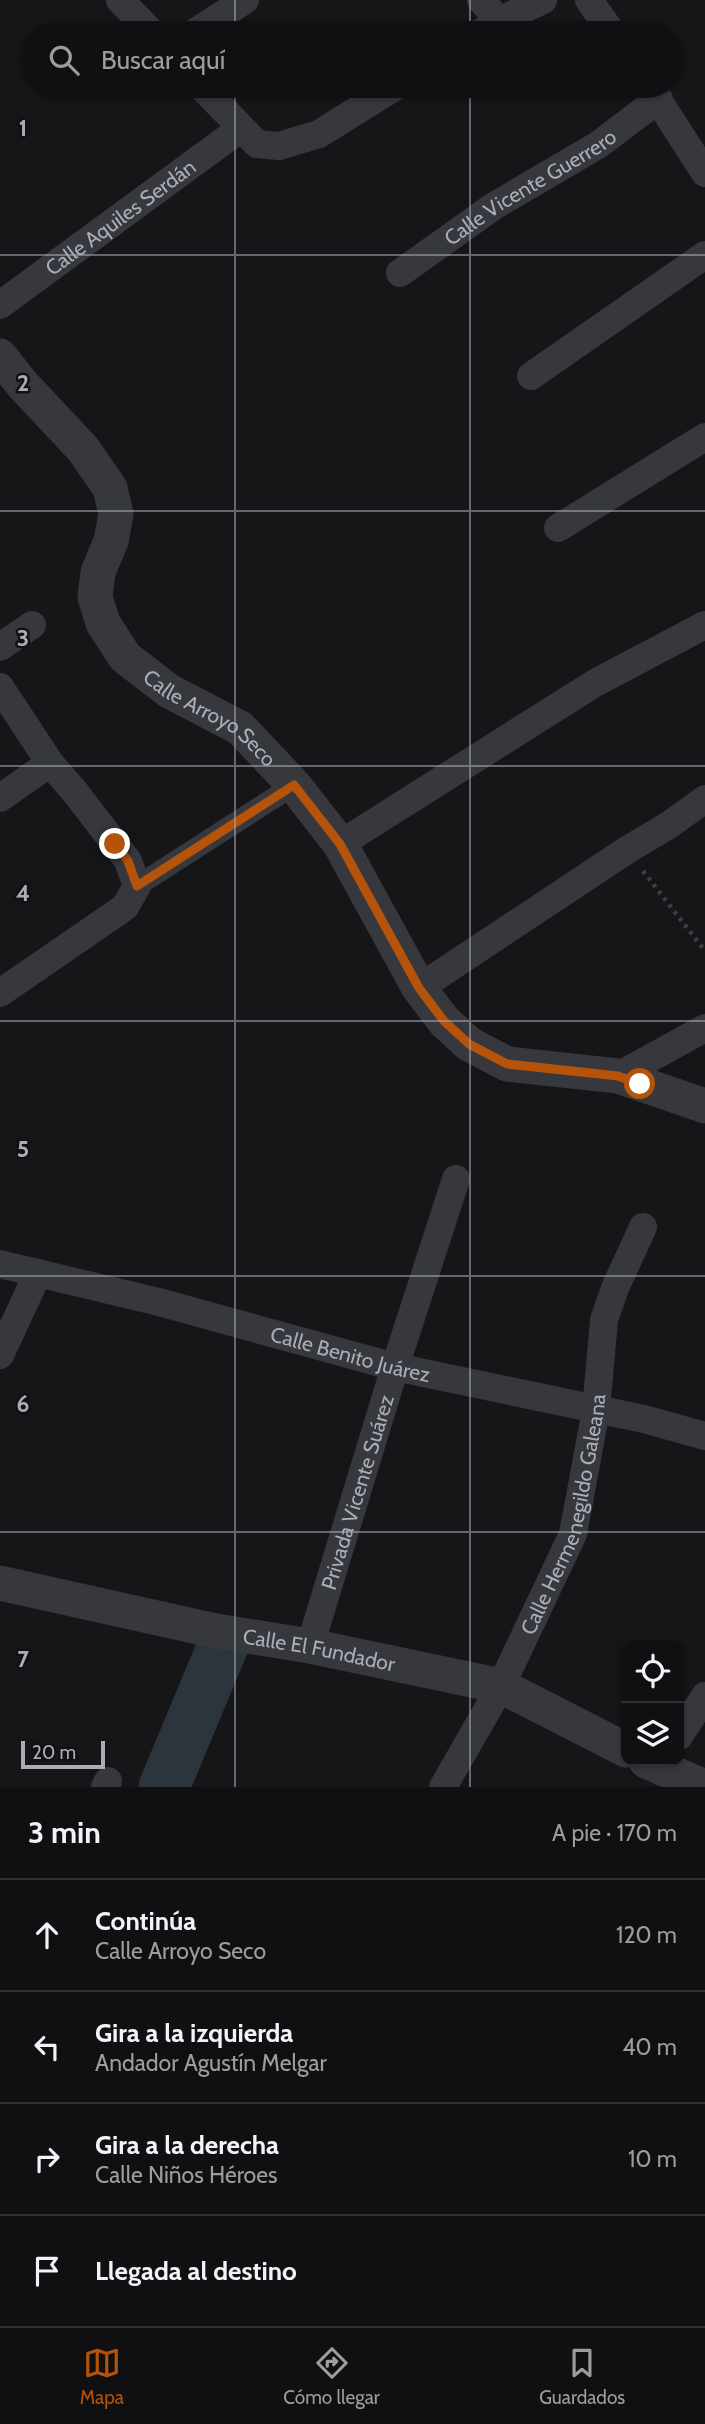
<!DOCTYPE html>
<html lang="es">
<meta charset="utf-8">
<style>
:root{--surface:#101012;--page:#1e1e20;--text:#f1f3f6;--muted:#9c9d9f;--line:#303032;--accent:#b45309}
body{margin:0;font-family:Cabin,sans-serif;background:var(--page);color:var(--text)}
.controls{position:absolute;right:21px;bottom:21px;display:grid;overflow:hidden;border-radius:14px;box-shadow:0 2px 5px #0004}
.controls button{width:63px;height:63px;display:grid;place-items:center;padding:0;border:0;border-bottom:2px solid var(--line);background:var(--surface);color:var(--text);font:35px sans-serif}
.scale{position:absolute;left:21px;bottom:18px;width:84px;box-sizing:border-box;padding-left:7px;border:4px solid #a8adb8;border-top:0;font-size:19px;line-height:24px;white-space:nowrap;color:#a8adb8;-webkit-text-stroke:5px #111113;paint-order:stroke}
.stop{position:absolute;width:21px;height:21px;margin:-16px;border:5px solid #b45309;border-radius:50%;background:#fff}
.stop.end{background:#b45309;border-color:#fff;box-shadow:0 2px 7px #0008}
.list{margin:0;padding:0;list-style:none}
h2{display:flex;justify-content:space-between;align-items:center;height:91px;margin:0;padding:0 28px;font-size:30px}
h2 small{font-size:23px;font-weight:400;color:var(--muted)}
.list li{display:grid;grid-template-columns:46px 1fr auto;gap:21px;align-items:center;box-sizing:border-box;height:112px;padding:0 28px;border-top:2px solid var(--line)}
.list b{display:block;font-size:26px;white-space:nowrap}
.list p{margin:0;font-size:23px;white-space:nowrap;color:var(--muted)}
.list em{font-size:23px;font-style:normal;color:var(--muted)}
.icon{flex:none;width:38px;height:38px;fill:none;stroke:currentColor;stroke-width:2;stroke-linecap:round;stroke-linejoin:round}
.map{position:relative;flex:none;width:705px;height:1787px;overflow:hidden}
.search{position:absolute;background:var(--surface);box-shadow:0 2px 5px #0004;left:21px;right:21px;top:21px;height:77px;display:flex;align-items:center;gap:18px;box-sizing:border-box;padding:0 24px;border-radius:38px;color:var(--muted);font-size:26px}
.sheet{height:539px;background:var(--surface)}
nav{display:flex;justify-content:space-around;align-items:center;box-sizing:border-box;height:98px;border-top:2px solid var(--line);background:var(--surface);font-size:19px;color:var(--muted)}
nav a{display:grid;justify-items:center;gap:4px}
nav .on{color:var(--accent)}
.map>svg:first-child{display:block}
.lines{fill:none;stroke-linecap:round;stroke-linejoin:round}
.river{stroke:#2c353c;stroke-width:51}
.path{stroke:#3d3f44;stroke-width:4.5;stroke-dasharray:3.5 5;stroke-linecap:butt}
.pedestrian{stroke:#37383d;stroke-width:21}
.minor{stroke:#37383d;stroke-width:28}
.tertiary{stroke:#37383d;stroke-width:35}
.route{stroke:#b45309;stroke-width:9}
.grid{fill:none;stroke:#a8adb8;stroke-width:2;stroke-opacity:0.55}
.labels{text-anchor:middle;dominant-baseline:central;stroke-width:5;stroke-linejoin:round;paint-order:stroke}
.street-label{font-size:21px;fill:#a8adb8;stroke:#111113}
.grid-label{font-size:23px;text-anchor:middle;font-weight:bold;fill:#a8adb8;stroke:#111113;stroke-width:5;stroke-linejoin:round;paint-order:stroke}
</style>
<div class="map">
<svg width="705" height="1787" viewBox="0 0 705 1787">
<rect width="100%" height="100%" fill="#161618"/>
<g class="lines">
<polyline class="river" points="164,1787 225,1641"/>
<polyline class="path" points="643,871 705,951"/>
<polyline class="pedestrian" points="137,886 294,785"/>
<g class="minor">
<polyline points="120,0 152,33"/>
<polyline points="481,0 499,21"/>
<polyline points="589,0 612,33"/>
<polyline points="194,33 245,0"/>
<polyline points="480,33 499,21 543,0"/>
<polyline points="201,86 257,144 279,146 319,134 396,86"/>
<polyline points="649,86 705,173"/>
<path id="s1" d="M400 273 494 206 598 145 659 99"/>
<path id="s2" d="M0 305 240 129"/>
<polyline points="531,376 705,255"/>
<polyline points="558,528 705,437"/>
<polyline points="0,647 32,625"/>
<polyline points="0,687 50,763 75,792 128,861 137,886 125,907 0,993"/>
<polyline points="0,798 50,763"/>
<polyline points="340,844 595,683 705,625"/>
<polyline points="419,988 627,850 669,825 705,799"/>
<polyline points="618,1076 705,1028"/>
<path id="s3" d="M0 1264 159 1302 395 1367 644 1419 705 1436"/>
<polyline points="0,1355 38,1273"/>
<path id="s4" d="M310 1646 395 1367 456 1179"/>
<polyline points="679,1736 705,1696"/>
<polyline points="105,1787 108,1781"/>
<path id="s5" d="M443 1787 501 1686 573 1534 596 1410 604 1320 615 1288 643 1227"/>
</g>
<g class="tertiary">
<path id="s6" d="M0 356 23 385 83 449 110 488 116 514 111 541 98 572 95 597 103 623 125 657 169 691 240 728 294 785 340 844 419 988 444 1021 469 1044 507 1064 618 1076 705 1106"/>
<path id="s7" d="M0 1583 216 1631 310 1646 501 1686 626 1750"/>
<polyline points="646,1761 705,1787"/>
</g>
</g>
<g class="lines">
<polyline class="route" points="115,844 128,861 137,886 294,785 340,844 419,988 444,1021 469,1044 507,1064 618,1076 640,1084"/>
</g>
<path class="grid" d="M235 0V33M470 0V33M235 86V1787M470 86V1787M0 255H705M0 511H705M0 766H705M0 1021H705M0 1276H705M0 1532H705"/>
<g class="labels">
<g class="street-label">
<text stroke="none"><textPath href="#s1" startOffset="156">Calle Vicente Guerrero</textPath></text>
<text stroke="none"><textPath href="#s2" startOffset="149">Calle Aquiles Serdán</textPath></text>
<text stroke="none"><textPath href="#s6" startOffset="458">Calle Arroyo Seco</textPath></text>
<text stroke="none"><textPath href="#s3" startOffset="362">Calle Benito Juárez</textPath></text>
<text stroke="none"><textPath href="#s4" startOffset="161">Privada Vicente Suárez</textPath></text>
<text stroke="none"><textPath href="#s5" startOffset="301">Calle Hermenegildo Galeana</textPath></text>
<text stroke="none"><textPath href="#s7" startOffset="326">Calle El Fundador</textPath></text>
</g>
</g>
<g class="grid-label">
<text x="23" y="136">1</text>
<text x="23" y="391">2</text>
<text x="23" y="646">3</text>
<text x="23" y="901">4</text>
<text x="23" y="1157">5</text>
<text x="23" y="1412">6</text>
<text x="23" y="1667">7</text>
</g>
</svg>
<div class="controls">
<button><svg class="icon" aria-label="locate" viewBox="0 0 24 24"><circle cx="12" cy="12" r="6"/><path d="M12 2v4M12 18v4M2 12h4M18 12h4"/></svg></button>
<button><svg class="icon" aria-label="layers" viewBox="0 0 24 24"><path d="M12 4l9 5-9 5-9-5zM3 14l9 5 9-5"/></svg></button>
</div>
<div class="scale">20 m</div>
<div class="stop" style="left:640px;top:1084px"></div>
<div class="stop end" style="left:115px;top:844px"></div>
<div class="search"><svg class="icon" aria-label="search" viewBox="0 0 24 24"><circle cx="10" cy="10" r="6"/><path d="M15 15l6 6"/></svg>Buscar aquí</div>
</div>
<section class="sheet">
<h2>3 min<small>A pie · 170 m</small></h2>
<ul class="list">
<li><svg class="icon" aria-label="ahead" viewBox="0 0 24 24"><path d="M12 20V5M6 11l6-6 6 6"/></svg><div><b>Continúa</b><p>Calle Arroyo Seco</p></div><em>120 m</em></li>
<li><svg class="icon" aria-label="left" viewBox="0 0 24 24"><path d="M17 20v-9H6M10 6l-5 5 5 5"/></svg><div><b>Gira a la izquierda</b><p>Andador Agustín Melgar</p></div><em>40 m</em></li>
<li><svg class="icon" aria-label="right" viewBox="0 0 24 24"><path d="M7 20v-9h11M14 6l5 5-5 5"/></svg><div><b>Gira a la derecha</b><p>Calle Niños Héroes</p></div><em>10 m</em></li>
<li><svg class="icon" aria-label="arrive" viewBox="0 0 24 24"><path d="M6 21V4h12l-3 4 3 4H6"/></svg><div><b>Llegada al destino</b></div></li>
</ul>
</section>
<nav>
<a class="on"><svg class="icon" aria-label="map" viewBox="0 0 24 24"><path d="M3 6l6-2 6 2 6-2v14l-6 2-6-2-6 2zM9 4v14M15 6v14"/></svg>Mapa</a>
<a><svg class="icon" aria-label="directions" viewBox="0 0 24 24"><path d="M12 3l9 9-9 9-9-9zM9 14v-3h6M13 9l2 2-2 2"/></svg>Cómo llegar</a>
<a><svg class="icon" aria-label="saved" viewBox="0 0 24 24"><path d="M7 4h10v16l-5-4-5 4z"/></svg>Guardados</a>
</nav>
